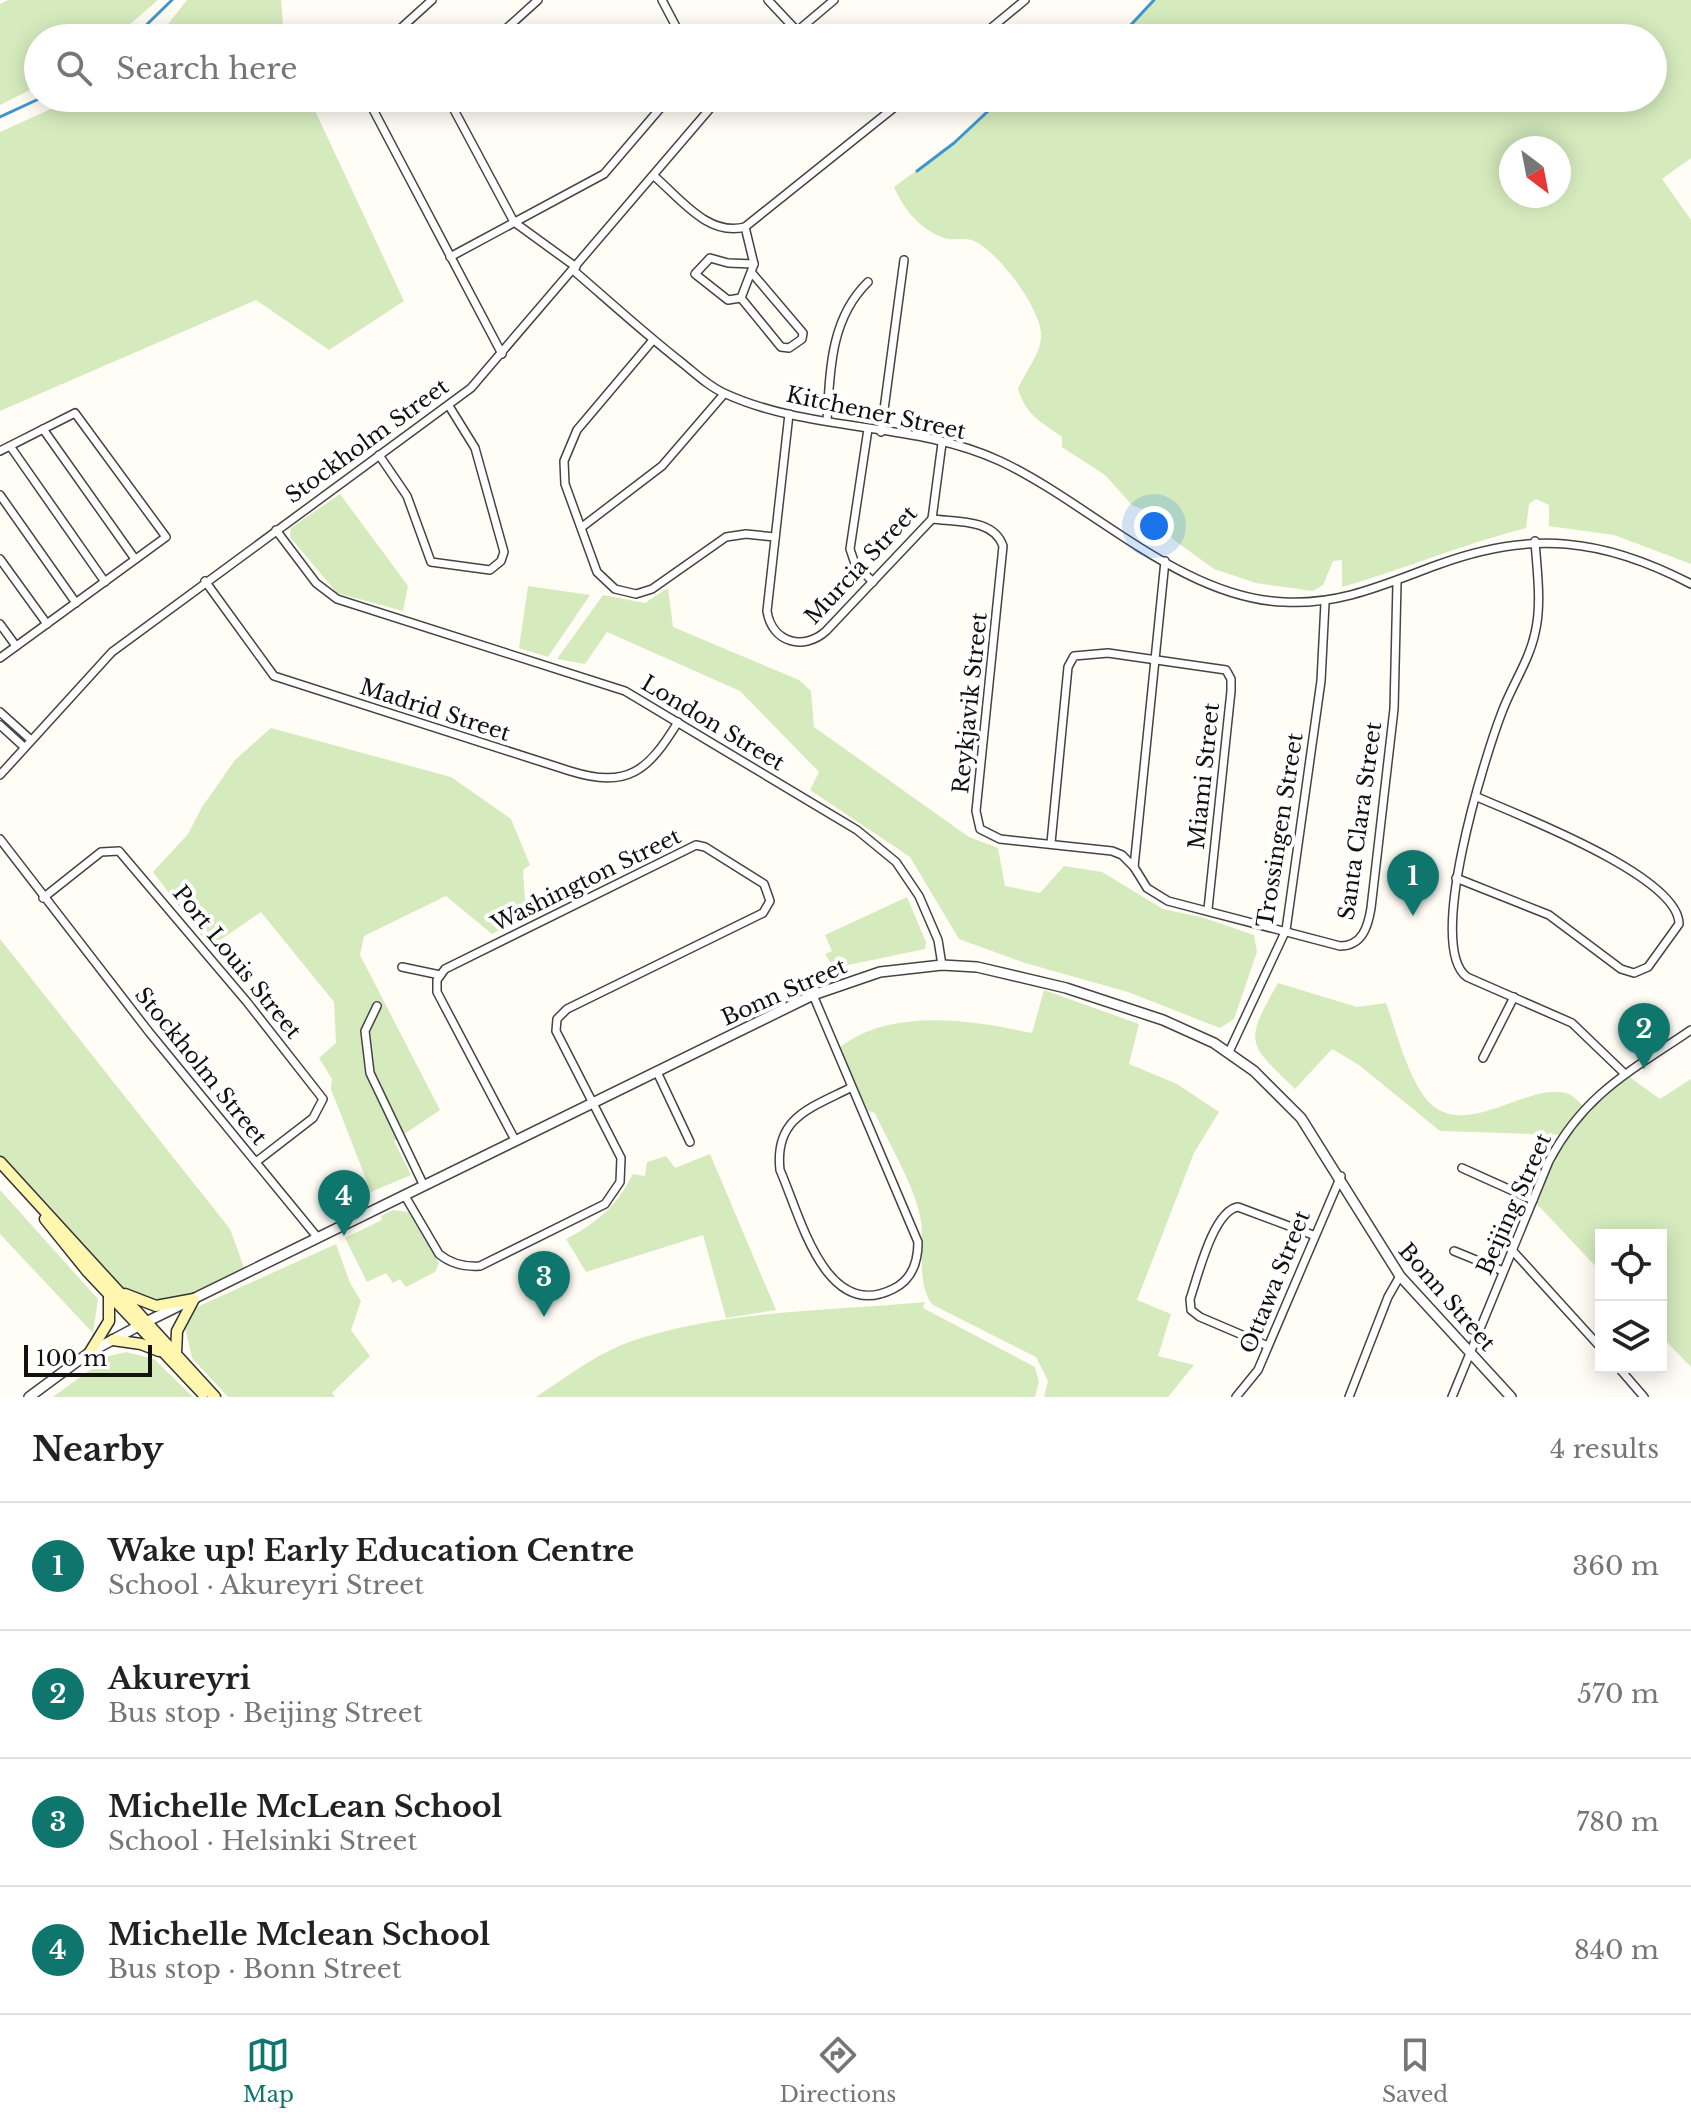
<!DOCTYPE html>
<meta charset="utf-8">
<style>
:root{--surface:#fff;--page:#f6f6f6;--text:#222;--muted:#767676;--line:#e0e0e0;--accent:#0f766e}
body{margin:0;font-family:"Libre Baskerville",serif;background:var(--page);color:var(--text)}
.controls{position:absolute;right:24px;bottom:24px;display:grid;overflow:hidden;border-radius:0px;box-shadow:0 4px 20px #0003}
.controls button{width:72px;height:72px;display:grid;place-items:center;padding:0;border:0;border-bottom:2px solid var(--line);background:var(--surface);color:var(--text);font:40px sans-serif}
.compass{position:absolute;left:1499px;top:136px;width:72px;height:72px;border-radius:50%;background:var(--surface);box-shadow:0 4px 20px #0003;rotate:148deg}
.scale{position:absolute;left:24px;bottom:20px;width:128px;box-sizing:border-box;padding-left:8px;border:4px solid #111;border-top:0;font-size:22px;line-height:28px;white-space:nowrap;color:#111;-webkit-text-stroke:6px #fff;paint-order:stroke}
.you{position:absolute;left:1154px;top:526px;width:28px;height:28px;margin:-20px;border:6px solid #fff;border-radius:50%;background:#1a73e8;box-shadow:0 0 0 12px #1a73e833}
.badge{display:grid;place-items:center;width:52px;height:52px;border-radius:50%;background:var(--accent);color:#fff;font-size:26px;font-weight:700}
.pin{position:absolute;translate:-50% -66px;filter:drop-shadow(0 2px 4px #0008)}
.pin::after{content:'';position:absolute;top:42px;width:28px;height:24px;background:inherit;clip-path:polygon(0 0,100% 0,50% 100%)}
.list{margin:0;padding:0;list-style:none}
h2{display:flex;justify-content:space-between;align-items:center;height:104px;margin:0;padding:0 32px;font-size:34px}
h2 small{font-size:26px;font-weight:400;color:var(--muted)}
.list li{display:grid;grid-template-columns:52px 1fr auto;gap:24px;align-items:center;box-sizing:border-box;height:128px;padding:0 32px;border-top:2px solid var(--line)}
.list b{display:block;font-size:30px;white-space:nowrap}
.list p{margin:0;font-size:26px;white-space:nowrap;color:var(--muted)}
.list em{font-size:26px;font-style:normal;color:var(--muted)}
.icon{flex:none;width:44px;height:44px;fill:none;stroke:currentColor;stroke-width:2;stroke-linecap:round;stroke-linejoin:round}
.map{position:relative;flex:none;width:1691px;height:1397px;overflow:hidden}
.search{position:absolute;background:var(--surface);box-shadow:0 4px 20px #0003;left:24px;right:24px;top:24px;height:88px;display:flex;align-items:center;gap:20px;box-sizing:border-box;padding:0 28px;border-radius:44px;color:var(--muted);font-size:30px}
.sheet{height:616px;background:var(--surface)}
nav{display:flex;justify-content:space-around;align-items:center;box-sizing:border-box;height:112px;border-top:2px solid var(--line);background:var(--surface);font-size:22px;color:var(--muted)}
nav a{display:grid;justify-items:center;gap:4px}
nav .on{color:var(--accent)}
.map>svg:first-child{display:block}
.green{fill:#d5ebbd;fill-rule:evenodd}
.lines{fill:none;stroke-linecap:round;stroke-linejoin:round}
.stream{stroke:#3f96cf;stroke-width:3}
.minor-casing{stroke:#444;stroke-width:10}
.tertiary-casing{stroke:#444;stroke-width:12}
.secondary-casing{stroke:#333;stroke-width:13}
.minor{stroke:#fff;stroke-width:7}
.tertiary{stroke:#fff;stroke-width:9}
.secondary{stroke:#fff6b0;stroke-width:10}
.labels{text-anchor:middle;dominant-baseline:central;stroke-width:8;stroke-linejoin:round;paint-order:stroke}
.street-label{font-size:22px;fill:#111;stroke:#fff}
</style>
<div class="map">
<svg width="1691" height="1397" viewBox="0 0 1691 1397">
<rect width="100%" height="100%" fill="#fffdf5"/>
<g class="green">
<polygon points="8,0 158,0 114,38 38,38 38,86 0,105 0,4"/>
<polygon points="187,0 281,0 284,38 157,38"/>
<path d="M1154 0H1691V158L1662 179 1691 220V564L1614 535 1549 526V505L1536 499 1529 504 1526 528C1463 544 1404 569 1342 587V560L1333 561 1323 585 1313 591 1256 583 1214 569 1174 540 1149 512 1132 505 1105 475 1062 447V437C1040 421 1026 415 1018 389 1024 374 1039 356 1041 339 1045 313 998 251 974 241 965 237 953 241 944 238 920 230 903 208 894 187L954 143 1002 98H1653V38H1095L1107 29 1128 27ZM1511 148H1559V196H1511Z"/>
<polygon points="75,98 309,98 404,301 329,350 256,300 0,411 0,132"/>
<polygon points="340,494 408,586 403,611 337,593 290,537 291,528"/>
<polygon points="528,586 590,595 548,657 519,648"/>
<polygon points="668,588 673,627 799,680 811,691 814,727 969,837 998,848 1005,886 1040,893 1064,866 1102,872 1163,909 1201,917 1254,935 1257,952 1234,1019 1220,1028 1128,992 1025,963 959,939 910,857 810,790 819,772 740,691 607,632 585,664 557,659 603,595 645,603"/>
<polygon points="271,728 451,777 511,819 530,865 523,870 526,916 492,934 446,896 364,936 360,955 440,1110 394,1141 411,1175 371,1192 331,1089 332,1079 319,1058 336,1043 334,1002 261,912 210,947 153,872 188,834 202,807 235,760"/>
<polygon points="907,897 926,942 925,949 834,968 825,954 832,951 825,935"/>
<polygon points="0,939 230,1229 246,1273 165,1306 128,1296 0,1162"/>
<path d="M1278 983 1357 1007 1386 1003C1396 1030 1410 1086 1432 1105 1471 1139 1534 1077 1571 1095 1575 1098 1581 1104 1585 1107L1624 1073 1660 1099 1691 1079V1367L1661 1336V1235H1601V1272L1533 1200 1563 1135 1440 1131 1359 1065 1332 1049 1295 1089C1248 1043 1243 1044 1278 983Z"/>
<path d="M1044 990 1139 1024 1129 1064 1177 1084 1219 1112 1194 1153 1137 1300 1171 1314 1158 1356 1194 1365 1168 1397H1044L1048 1381 1036 1357 933 1305C916 1286 924 1245 921 1221 916 1188 889 1144 875 1113L868 1111 839 1048C891 1007 972 1020 1032 1033Z"/>
<path d="M710 1154 776 1310 726 1318 703 1235 586 1272 566 1239C597 1223 617 1206 633 1174L645 1176 647 1162 666 1156 675 1168Z"/>
<polygon points="0,1190 98,1299 93,1333 0,1234"/>
<polygon points="393,1210 408,1212 439,1263 435,1272 406,1287 400,1279 393,1283 386,1273 367,1282 345,1238 382,1220 381,1216"/>
<polygon points="336,1244 350,1283 361,1301 351,1330 370,1356 332,1393 335,1397 228,1397 192,1358 185,1328 197,1307"/>
<path d="M925 1302 923 1308 1035 1367 1039 1382 1035 1397H536C567 1377 597 1353 632 1341 724 1310 829 1311 925 1302Z"/>
<polygon points="126,1352 154,1359 193,1397 53,1397 109,1356"/>
</g>
<g class="lines">
<g class="stream">
<polyline points="133,38 172,0"/>
<polyline points="1095,38 1107,29 1128,28 1154,0"/>
<polyline points="0,117 41,98"/>
<polyline points="917,171 954,143 1002,98"/>
</g>
<defs>
<g id="minor">
<polyline points="662,0 682,38"/>
<polyline points="768,0 797,31"/>
<polyline points="390,38 432,0"/>
<polyline points="496,38 538,0"/>
<polyline points="789,38 834,0"/>
<polyline points="979,38 1025,0"/>
<polyline points="367,98 502,354"/>
<polyline points="451,98 452,106 514,222 576,267"/>
<path d="M654 176C680 198 708 237 745 227L906 98"/>
<polyline points="745,227 754,264 741,298 781,347 789,348 802,339 803,333 752,273"/>
<polyline points="450,257 604,174 669,98"/>
<path d="M573 270C609 301 644 333 681 362 695 373 709 387 726 394 812 433 914 421 1000 461 1090 503 1181 598 1284 602 1341 605 1385 584 1437 565 1531 530 1603 538 1691 584"/>
<polyline points="741,298 728,300 695,274 710,258 728,263 754,264"/>
<polyline points="653,340 577,430 564,461 565,484 597,572 615,589 636,594 652,589 726,537 746,534 775,537"/>
<path d="M789 414 767 611C772 643 804 651 826 631L932 519 942 443"/>
<path d="M827 421C830 371 830 319 868 282"/>
<polyline points="43,429 135,559"/>
<polyline points="868,429 850,549 855,564 873,582"/>
<polyline points="881,432 904,260"/>
<polyline points="10,446 105,582"/>
<polyline points="0,451 75,413 166,537 0,658"/>
<polyline points="379,455 407,496 431,562 490,570 501,561 504,552 475,448 449,406"/>
<polyline points="0,495 76,603"/>
<path d="M932 519C957 522 994 519 1003 546L976 811 980 829 1000 839 1112 851 1122 855 1134 867"/>
<polyline points="582,527 662,466 724,394"/>
<polyline points="276,530 316,583 337,599 625,691 857,830 896,862 919,896 938,940 942,965"/>
<path d="M1535 541C1537 571 1542 604 1535 633 1529 661 1512 685 1502 712 1485 756 1425 947 1467 977L1572 1023 1624 1073"/>
<polyline points="0,559 47,624"/>
<path d="M1165 561 1134 867 1147 888 1168 901 1340 946C1362 946 1368 927 1371 908L1394 709 1397 583"/>
<path d="M205 581 274 676 570 771C628 789 648 771 678 722"/>
<polyline points="0,624 16,646"/>
<polyline points="0,712 30,739"/>
<polyline points="0,725 23,746"/>
<polyline points="0,775 112,652 471,388 719,98"/>
<polyline points="0,839 149,1032 318,1238"/>
<polyline points="1051,843 1068,667 1074,656 1108,653 1226,670 1231,679 1231,691 1208,909"/>
<path d="M1456 878 1549 915 1621 969 1634 973 1648 967 1679 924C1679 876 1518 815 1477 797"/>
<polyline points="43,898 101,852 119,851 247,1002 323,1099 313,1118 256,1162"/>
<polyline points="402,967 440,975"/>
<path d="M813 995 918 1242C918 1262 912 1280 893 1289 825 1323 800 1215 780 1170 774 1117 811 1108 852 1087"/>
<polyline points="377,1006 365,1031 370,1073 424,1186"/>
<polyline points="1229,1052 1286,930 1321,681 1325,603"/>
<polyline points="1483,1058 1514,997"/>
<polyline points="657,1072 690,1142"/>
<polyline points="1462,1168 1533,1200"/>
<path d="M405 1196 439 1254C451 1264 464 1267 480 1266L605 1204 620 1182 621 1158 556 1031 557 1019 567 1009 763 913 770 901 764 884 705 847 696 845 445 969 437 980V992L515 1140"/>
<polyline points="1512,1250 1601,1348"/>
<polyline points="1454,1251 1503,1271"/>
<path d="M1268 1346 1200 1317 1191 1310 1190 1299C1198 1276 1213 1211 1238 1207L1313 1235"/>
<polyline points="1618,1367 1644,1397"/>
<polyline points="1236,1397 1258,1370 1341,1176"/>
<polyline points="1349,1397 1388,1297 1400,1276"/>
<path d="M1452 1397 1549 1161C1585 1093 1631 1071 1691 1030"/>
</g>
<polyline id="tertiary" points="29,1397 90,1352 146,1322 813,995 880,972 942,965 977,967 1066,988 1163,1020 1214,1043 1254,1071 1301,1118 1400,1276 1511,1397"/>
<g id="secondary">
<polyline points="0,1162 215,1397"/>
<polyline points="45,1219 87,1271 203,1394"/>
<polyline points="125,1294 156,1306 194,1299"/>
<polyline points="113,1340 141,1344 159,1351"/>
<polyline points="90,1352 109,1321 109,1296"/>
<polyline points="176,1353 177,1331 194,1299"/>
</g>
</defs>
<use href="#minor" class="minor-casing"/>
<use href="#tertiary" class="tertiary-casing"/>
<use href="#secondary" class="secondary-casing"/>
<use href="#minor" class="minor"/>
<use href="#tertiary" class="tertiary"/>
<use href="#secondary" class="secondary"/>
</g>
<g class="labels">
<g class="street-label">
<text transform="translate(876 413) rotate(12)">Kitchener Street</text>
<text transform="translate(367 441) rotate(-36)">Stockholm Street</text>
<text transform="translate(861 565) rotate(-47)">Murcia Street</text>
<text transform="translate(970 703) rotate(-84)">Reykjavik Street</text>
<text transform="translate(435 710) rotate(18)">Madrid Street</text>
<text transform="translate(713 723) rotate(31)">London Street</text>
<text transform="translate(1204 776) rotate(-84)">Miami Street</text>
<text transform="translate(1360 821) rotate(-82)">Santa Clara Street</text>
<text transform="translate(1280 830) rotate(-81)">Trossingen Street</text>
<text transform="translate(586 880) rotate(-26)">Washington Street</text>
<text transform="translate(237 962) rotate(51)">Port Louis Street</text>
<text transform="translate(784 992) rotate(-24)">Bonn Street</text>
<text transform="translate(201 1066) rotate(51)">Stockholm Street</text>
<text transform="translate(1514 1204) rotate(-66)">Beijing Street</text>
<text transform="translate(1275 1282) rotate(-68)">Ottawa Street</text>
<text transform="translate(1447 1297) rotate(49)">Bonn Street</text>
</g>
</g>
</svg>
<div class="controls">
<button><svg class="icon" aria-label="locate" viewBox="0 0 24 24"><circle cx="12" cy="12" r="6"/><path d="M12 2v4M12 18v4M2 12h4M18 12h4"/></svg></button>
<button><svg class="icon" aria-label="layers" viewBox="0 0 24 24"><path d="M12 4l9 5-9 5-9-5zM3 14l9 5 9-5"/></svg></button>
</div>
<svg class="compass" viewBox="-18 -18 36 36"><path d="M0-13l5 13h-10z" fill="#e53935"/><path d="M0 13l5-13h-10z" fill="#767676"/></svg>
<div class="scale">100 m</div>
<div class="you"></div>
<div class="pin badge" style="left:1413px;top:916px">1</div>
<div class="pin badge" style="left:1644px;top:1069px">2</div>
<div class="pin badge" style="left:544px;top:1317px">3</div>
<div class="pin badge" style="left:344px;top:1236px">4</div>
<div class="search"><svg class="icon" aria-label="search" viewBox="0 0 24 24"><circle cx="10" cy="10" r="6"/><path d="M15 15l6 6"/></svg>Search here</div>
</div>
<section class="sheet">
<h2>Nearby<small>4 results</small></h2>
<ul class="list">
<li><span class="badge">1</span><div><b>Wake up! Early Education Centre</b><p>School · Akureyri Street</p></div><em>360 m</em></li>
<li><span class="badge">2</span><div><b>Akureyri</b><p>Bus stop · Beijing Street</p></div><em>570 m</em></li>
<li><span class="badge">3</span><div><b>Michelle McLean School</b><p>School · Helsinki Street</p></div><em>780 m</em></li>
<li><span class="badge">4</span><div><b>Michelle Mclean School</b><p>Bus stop · Bonn Street</p></div><em>840 m</em></li>
</ul>
</section>
<nav>
<a class="on"><svg class="icon" aria-label="map" viewBox="0 0 24 24"><path d="M3 6l6-2 6 2 6-2v14l-6 2-6-2-6 2zM9 4v14M15 6v14"/></svg>Map</a>
<a><svg class="icon" aria-label="directions" viewBox="0 0 24 24"><path d="M12 3l9 9-9 9-9-9zM9 14v-3h6M13 9l2 2-2 2"/></svg>Directions</a>
<a><svg class="icon" aria-label="saved" viewBox="0 0 24 24"><path d="M7 4h10v16l-5-4-5 4z"/></svg>Saved</a>
</nav>
